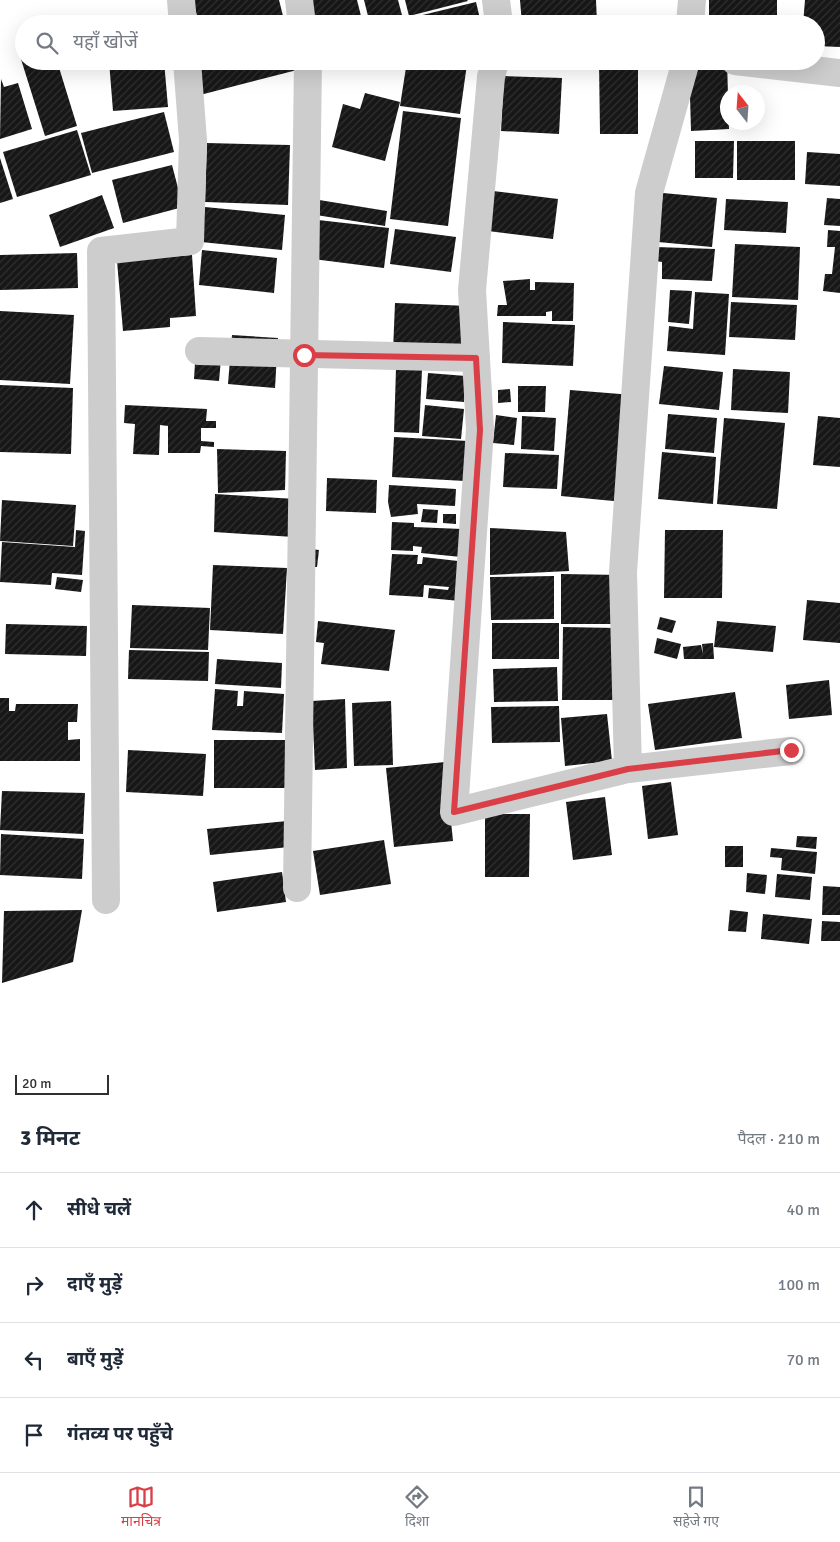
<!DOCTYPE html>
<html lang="hi">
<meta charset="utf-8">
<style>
:root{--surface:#fff;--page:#f2f2f3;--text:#1f2937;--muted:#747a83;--line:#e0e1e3;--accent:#da3f47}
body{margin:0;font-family:Signika,"Noto Sans Devanagari",sans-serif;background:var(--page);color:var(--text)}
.compass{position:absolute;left:720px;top:85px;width:45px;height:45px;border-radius:50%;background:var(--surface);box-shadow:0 5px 20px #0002;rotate:343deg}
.scale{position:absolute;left:15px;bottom:12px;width:94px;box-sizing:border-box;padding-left:5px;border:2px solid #303030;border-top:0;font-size:14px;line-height:18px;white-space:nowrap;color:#303030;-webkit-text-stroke:4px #fff;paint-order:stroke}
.stop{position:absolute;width:15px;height:15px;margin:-11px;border:4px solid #da3f47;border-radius:50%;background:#fff}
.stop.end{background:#da3f47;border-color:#fff;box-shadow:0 1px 5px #0008}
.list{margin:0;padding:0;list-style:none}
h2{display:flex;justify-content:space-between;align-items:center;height:65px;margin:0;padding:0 20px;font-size:21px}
h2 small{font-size:16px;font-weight:400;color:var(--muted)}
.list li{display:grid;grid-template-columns:32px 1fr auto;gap:15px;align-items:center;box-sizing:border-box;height:75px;padding:0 20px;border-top:1px solid var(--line)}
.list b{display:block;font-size:19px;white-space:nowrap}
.list em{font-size:16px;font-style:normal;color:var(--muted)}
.icon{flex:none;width:28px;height:28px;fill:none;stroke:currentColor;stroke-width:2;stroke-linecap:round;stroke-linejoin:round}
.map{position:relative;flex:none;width:840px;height:1107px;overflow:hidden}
.search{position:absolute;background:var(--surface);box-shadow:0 5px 20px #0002;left:15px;right:15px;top:15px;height:55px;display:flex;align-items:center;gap:12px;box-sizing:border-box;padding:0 18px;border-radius:28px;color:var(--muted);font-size:19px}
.sheet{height:365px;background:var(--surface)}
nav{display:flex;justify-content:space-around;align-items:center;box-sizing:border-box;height:70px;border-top:1px solid var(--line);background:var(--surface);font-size:14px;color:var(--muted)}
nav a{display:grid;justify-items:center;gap:2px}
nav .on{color:var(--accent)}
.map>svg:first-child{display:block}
.building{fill:url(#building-hatch)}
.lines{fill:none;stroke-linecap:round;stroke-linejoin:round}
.minor{stroke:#cdcdcd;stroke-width:28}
.route{stroke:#da3f47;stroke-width:6}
</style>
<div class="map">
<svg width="840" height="1107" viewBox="0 0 840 1107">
<defs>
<pattern id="building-hatch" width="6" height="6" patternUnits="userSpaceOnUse" patternTransform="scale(1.25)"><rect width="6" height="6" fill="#171717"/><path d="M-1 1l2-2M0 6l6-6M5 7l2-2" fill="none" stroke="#303030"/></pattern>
</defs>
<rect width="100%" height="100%" fill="#fff"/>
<g class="building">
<polygon points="193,0 279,0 285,24 199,24"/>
<polygon points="305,0 357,0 363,24 311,24"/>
<polygon points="364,0 398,0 403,19 386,24 370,24"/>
<polygon points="405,0 467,0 468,1 409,16"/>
<polygon points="520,0 596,0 597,23 522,24"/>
<rect x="709" y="0" width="68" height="24"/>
<polygon points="805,0 840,0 840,47 816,46 816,24 803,24"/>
<polygon points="476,2 481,23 479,24 403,24 402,20"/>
<polygon points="161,20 161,24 134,24 134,22"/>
<polygon points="24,55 24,61 57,61 77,126 45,136 20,56"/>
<polygon points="109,61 164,61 168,107 113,111"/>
<polygon points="192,61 295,61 297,70 200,95"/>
<polygon points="407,61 446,61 467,64 460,114 400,106"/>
<polygon points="599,61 638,61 638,134 600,134"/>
<polygon points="689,61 727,61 729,129 691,131"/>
<polygon points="504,76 562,78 559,134 501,131"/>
<polygon points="1,79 4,87 18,83 32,129 0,139"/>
<polygon points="365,93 400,102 385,161 332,147 343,104 360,109"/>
<polygon points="403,111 461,118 448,226 390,219"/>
<polygon points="164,112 174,152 92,173 81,133"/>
<polygon points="77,130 91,175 17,197 3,152"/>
<polygon points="695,141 734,141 733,178 695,178"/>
<rect x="737" y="141" width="58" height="39"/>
<polygon points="207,143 290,145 288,205 205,202"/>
<polygon points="807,152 840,154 840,186 805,184"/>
<polygon points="0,158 13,199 0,203"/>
<polygon points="172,165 183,207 123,223 112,180"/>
<polygon points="493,191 558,199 553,239 488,231"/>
<polygon points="663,193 717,198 712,247 658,242"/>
<polygon points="102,195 114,228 60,247 49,215"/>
<polygon points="827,198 840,199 840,226 824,225"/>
<polygon points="313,199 387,211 385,226 310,214"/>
<polygon points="726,199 788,202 786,233 724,230"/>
<polygon points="205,207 285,215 282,250 201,242"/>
<polygon points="318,220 389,228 384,268 313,259"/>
<polygon points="395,229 456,237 451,272 390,264"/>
<polygon points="828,230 840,231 840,293 823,291 825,274 832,274 835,247 827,247"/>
<polygon points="735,244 800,247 798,300 732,297"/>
<polygon points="656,247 715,249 712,281 662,279 662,262 655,261"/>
<polygon points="202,250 277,258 274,293 199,285"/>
<polygon points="77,253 78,288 0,290 0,255"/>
<polygon points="192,255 196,316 170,318 170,327 123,331 117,261"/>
<polygon points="530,279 530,290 535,290 535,282 574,283 573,321 552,321 552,311 546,312 546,316 497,316 498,305 507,305 503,281"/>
<polygon points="670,290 692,291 689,324 668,322"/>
<polygon points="695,292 729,294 725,355 667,351 669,326 693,329"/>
<polygon points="731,302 797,305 795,340 729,337"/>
<polygon points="395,303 469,306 467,354 393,351"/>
<polygon points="0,311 74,315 70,384 0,380"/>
<polygon points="503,322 575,325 573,366 502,363"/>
<polygon points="232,335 278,338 275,388 228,384"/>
<polygon points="196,346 222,348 219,381 194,379"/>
<polygon points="664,366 723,372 719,410 659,404"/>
<polygon points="396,369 422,370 419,433 394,432"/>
<polygon points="733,369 790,372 788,413 731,410"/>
<polygon points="428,373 466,376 464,402 426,399"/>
<polygon points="0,385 73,388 71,454 0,452"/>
<polygon points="518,386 546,386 545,412 518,412"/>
<polygon points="510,389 511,402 498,403 498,390"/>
<polygon points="570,390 633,395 624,502 561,496"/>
<polygon points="125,405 207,409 206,421 216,421 216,428 201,428 201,441 214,442 214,447 201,446 200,453 168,453 168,426 160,425 159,455 133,454 135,424 124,423"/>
<polygon points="425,405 464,409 461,439 422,436"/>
<polygon points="668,414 717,418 714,453 665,449"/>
<polygon points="496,415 517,418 514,445 493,443"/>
<polygon points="522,416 556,418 554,451 521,449"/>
<polygon points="818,416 840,418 840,467 813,465"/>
<polygon points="724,418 785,423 777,509 717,504"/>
<polygon points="394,437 468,441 465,481 392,477"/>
<polygon points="217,449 286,451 285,490 218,493"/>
<polygon points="662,452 716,457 713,504 658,499"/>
<polygon points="505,453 559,455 557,489 503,487"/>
<polygon points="327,478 377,480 376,513 326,511"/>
<polygon points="389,485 456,489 455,506 417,504 418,514 391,517 388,502"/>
<polygon points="215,494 296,499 294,537 214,532"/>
<polygon points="2,500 76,505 73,546 0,541"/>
<polygon points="423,509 438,510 437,523 421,522"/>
<polygon points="443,514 456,514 456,524 443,523"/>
<polygon points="392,522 414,523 414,527 462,529 461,557 421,553 422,547 413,546 413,551 391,550"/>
<polygon points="490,528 566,532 569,571 490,575"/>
<polygon points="76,530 85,531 82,575 52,573 51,585 0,582 2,542 75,547"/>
<polygon points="665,530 723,530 722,598 664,598"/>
<polygon points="311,549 319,550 317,567 309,567"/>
<polygon points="392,554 418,555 417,564 422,564 423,557 458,561 460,601 428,598 429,588 448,590 449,587 424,585 423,597 389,595"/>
<polygon points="213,565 287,568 283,634 210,630"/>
<polygon points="561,574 622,575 622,624 561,624"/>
<polygon points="554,576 554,619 491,620 490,577"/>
<polygon points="57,577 83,580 81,592 55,589"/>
<polygon points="807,600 840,603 840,643 803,640"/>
<polygon points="132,605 210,608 208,650 130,648"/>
<polygon points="660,617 676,621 672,633 657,629"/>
<polygon points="318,621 395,630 389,671 321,664 324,643 316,642"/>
<polygon points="717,621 776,626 773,652 714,647"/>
<rect x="492" y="623" width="67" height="36"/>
<polygon points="6,624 87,626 86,656 5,654"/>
<polygon points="563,627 616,628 615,700 562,700"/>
<polygon points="657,638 681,644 677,659 654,653"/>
<polygon points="713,643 714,659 684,659 683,647 701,645 703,654 702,644"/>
<polygon points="129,650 209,652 208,681 128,679"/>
<polygon points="217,659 282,663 281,688 215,684"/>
<polygon points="557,667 558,701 494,702 493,669"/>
<polygon points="829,680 832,715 789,719 786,685"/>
<polygon points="215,689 238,691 237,706 243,706 244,691 284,694 282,733 212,730"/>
<polygon points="735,692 742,738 655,750 648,704"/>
<polygon points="0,698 9,698 9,711 15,711 16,704 78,704 77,722 68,722 68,740 80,739 80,761 0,761"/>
<polygon points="345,699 347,768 315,770 312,701"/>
<polygon points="391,701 393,765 354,766 352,703"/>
<polygon points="559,706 560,742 492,743 491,707"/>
<polygon points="607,714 612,761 565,766 561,718"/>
<rect x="214" y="740" width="71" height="48"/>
<polygon points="128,750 206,754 203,796 126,792"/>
<polygon points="445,762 453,841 394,847 386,768"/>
<polygon points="671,782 678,835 648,839 642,786"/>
<polygon points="2,791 85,793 83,834 0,830"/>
<polygon points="605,797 612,855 573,860 566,802"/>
<polygon points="485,814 530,814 529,877 485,877"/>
<polygon points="287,821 289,847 210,855 207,829"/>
<polygon points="1,834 84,839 82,879 0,875"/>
<polygon points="797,836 817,837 816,849 796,847"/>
<polygon points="384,840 391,884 320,895 313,851"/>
<rect x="725" y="846" width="18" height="21"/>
<polygon points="771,848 817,852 815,874 781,870 782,858 770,857"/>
<polygon points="282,872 286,902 217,912 213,882"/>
<polygon points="747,873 767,875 765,894 746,892"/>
<polygon points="777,874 812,877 810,900 775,897"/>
<polygon points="823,886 840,887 840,915 822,915"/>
<polygon points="82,910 73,962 2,983 4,911"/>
<polygon points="730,910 748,912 746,932 728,931"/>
<polygon points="763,914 812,919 809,944 761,939"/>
<polygon points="822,921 840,922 840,941 821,941"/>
</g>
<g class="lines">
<g class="minor">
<polyline points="181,0 183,24"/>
<polyline points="299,0 302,24"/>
<polyline points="496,0 499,24"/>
<polyline points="690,24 692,0"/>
<polyline points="495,61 491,77 472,290 480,429 454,812 628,769 791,751"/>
<polyline points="735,61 840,73"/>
<polyline points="199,351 476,358"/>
<polyline points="628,769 623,572 649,193 686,61"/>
<polyline points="297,888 308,61"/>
<polyline points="106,900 101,251 190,241 193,140 187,61"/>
</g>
</g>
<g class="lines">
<polyline class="route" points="304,355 476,358 480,430 454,812 628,769 791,750"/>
</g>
</svg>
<svg class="compass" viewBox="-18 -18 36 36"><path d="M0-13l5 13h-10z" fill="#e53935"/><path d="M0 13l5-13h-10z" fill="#747a83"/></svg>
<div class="scale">20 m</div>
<div class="stop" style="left:304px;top:355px"></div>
<div class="stop end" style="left:791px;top:750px"></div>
<div class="search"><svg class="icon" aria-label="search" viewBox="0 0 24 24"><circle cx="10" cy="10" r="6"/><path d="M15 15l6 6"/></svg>यहाँ खोजें</div>
</div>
<section class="sheet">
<h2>3 मिनट<small>पैदल · 210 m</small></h2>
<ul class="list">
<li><svg class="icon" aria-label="ahead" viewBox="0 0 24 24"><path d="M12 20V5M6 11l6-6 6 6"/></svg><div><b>सीधे चलें</b></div><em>40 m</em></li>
<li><svg class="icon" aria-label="right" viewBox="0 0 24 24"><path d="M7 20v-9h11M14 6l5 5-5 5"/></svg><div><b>दाएँ मुड़ें</b></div><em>100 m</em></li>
<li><svg class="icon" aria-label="left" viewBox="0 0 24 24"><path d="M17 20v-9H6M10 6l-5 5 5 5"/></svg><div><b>बाएँ मुड़ें</b></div><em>70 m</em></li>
<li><svg class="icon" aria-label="arrive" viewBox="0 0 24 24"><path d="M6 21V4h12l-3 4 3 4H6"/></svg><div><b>गंतव्य पर पहुँचे</b></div></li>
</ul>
</section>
<nav>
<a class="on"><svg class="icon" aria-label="map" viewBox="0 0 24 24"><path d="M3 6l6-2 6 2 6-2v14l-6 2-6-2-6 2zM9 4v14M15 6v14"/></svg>मानचित्र</a>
<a><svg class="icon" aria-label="directions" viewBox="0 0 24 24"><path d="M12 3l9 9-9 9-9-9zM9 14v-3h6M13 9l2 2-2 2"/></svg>दिशा</a>
<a><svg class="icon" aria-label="saved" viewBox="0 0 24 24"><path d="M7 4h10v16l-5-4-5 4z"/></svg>सहेजे गए</a>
</nav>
